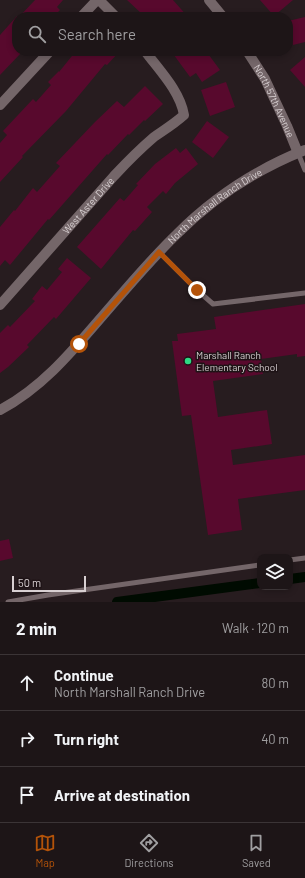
<!DOCTYPE html>
<meta charset="utf-8">
<style>
:root{--surface:#1d1517;--page:#2a2224;--text:#f1f3f6;--muted:#a09fa1;--line:#3b3436;--accent:#b45309}
body{margin:0;font-family:Barlow,sans-serif;background:var(--page);color:var(--text)}
.controls{position:absolute;right:12px;bottom:12px;display:grid;overflow:hidden;border-radius:8px;box-shadow:0 2px 6px #0003}
.controls button{width:36px;height:36px;display:grid;place-items:center;padding:0;border:0;border-bottom:1px solid var(--line);background:var(--surface);color:var(--text);font:20px sans-serif}
.scale{position:absolute;left:12px;bottom:10px;width:74px;box-sizing:border-box;padding-left:4px;border:2px solid #d8d0d2;border-top:0;font-size:11px;line-height:14px;white-space:nowrap;color:#d8d0d2;-webkit-text-stroke:3px #1e1316;paint-order:stroke}
.stop{position:absolute;width:12px;height:12px;margin:-9px;border:3px solid #b45309;border-radius:50%;background:#fff}
.stop.end{background:#b45309;border-color:#fff;box-shadow:0 1px 4px #0008}
.list{margin:0;padding:0;list-style:none}
h2{display:flex;justify-content:space-between;align-items:center;height:52px;margin:0;padding:0 16px;font-size:17px}
h2 small{font-size:13px;font-weight:400;color:var(--muted)}
.list li{display:grid;grid-template-columns:26px 1fr auto;gap:12px;align-items:center;box-sizing:border-box;height:56px;padding:0 16px;border-top:1px solid var(--line)}
.list b{display:block;font-size:15px;white-space:nowrap}
.list p{margin:0;font-size:13px;white-space:nowrap;color:var(--muted)}
.list em{font-size:13px;font-style:normal;color:var(--muted)}
.icon{flex:none;width:22px;height:22px;fill:none;stroke:currentColor;stroke-width:2;stroke-linecap:round;stroke-linejoin:round}
.map{position:relative;flex:none;width:305px;height:602px;overflow:hidden}
.search{position:absolute;background:var(--surface);box-shadow:0 2px 6px #0003;left:12px;right:12px;top:12px;height:44px;display:flex;align-items:center;gap:10px;box-sizing:border-box;padding:0 14px;border-radius:16px;color:var(--muted);font-size:15px}
.sheet{height:220px;background:var(--surface)}
nav{display:flex;justify-content:space-around;align-items:center;box-sizing:border-box;height:56px;border-top:1px solid var(--line);background:var(--surface);font-size:11px;color:var(--muted)}
nav a{display:grid;justify-items:center;gap:2px}
nav .on{color:var(--accent)}
.map>svg:first-child{display:block}
.lines{fill:none;stroke-linecap:round;stroke-linejoin:round}
.canal{stroke:#000b01;stroke-width:10}
.building{fill:#58092d}
.service{stroke:#746669;stroke-width:5}
.minor{stroke:#746669;stroke-width:10}
.tertiary{stroke:#746669;stroke-width:10}
.route{stroke:#b45309;stroke-width:5}
.poi-dot{fill:#2ed883;stroke:#1e1316;stroke-width:1.5}
.labels{text-anchor:middle;dominant-baseline:central;stroke-width:3;stroke-linejoin:round;paint-order:stroke}
.street-label{font-size:10px;fill:#d8d0d2;stroke:#1e1316}
.poi-label{font-size:10px;fill:#d8d0d2;stroke:#1e1316;text-anchor:start}
</style>
<div class="map">
<svg width="305" height="602" viewBox="0 0 305 602">
<rect width="100%" height="100%" fill="#271c1f"/>
<g class="lines">
<g class="canal">
<polyline points="290,579 305,577"/>
<polyline points="117,602 260,583"/>
</g>
</g>
<g class="building">
<polygon points="35,0 63,0 57,7 60,10 53,17 19,17"/>
<polygon points="127,0 173,0 188,17 148,17 143,12 142,14"/>
<polygon points="260,0 293,0 274,16"/>
<polygon points="17,16 17,51 21,53 0,75 0,35"/>
<polygon points="305,17 305,42 293,45 288,21"/>
<polygon points="76,51 120,51 107,65 105,64 66,111 22,156 23,157 0,182 0,143 7,135 3,131 33,99 36,102 51,85 48,82 59,71 59,72"/>
<polygon points="171,51 206,51 220,70 202,82 196,73 190,77"/>
<polygon points="305,57 305,87 290,70"/>
<polygon points="226,82 235,107 210,116 201,90"/>
<polygon points="145,86 163,104 145,121 144,120 129,135 128,134 108,155 107,154 49,220 48,219 10,265 5,260 0,266 0,227 14,210 15,211 33,188 37,192 60,166 56,163 95,122 117,101 124,107"/>
<polygon points="207,121 229,137 213,158 192,142"/>
<polygon points="176,148 180,153 186,148 198,164 175,183 166,194 163,191 147,207 152,212 135,231 133,230 101,269 77,247 120,198 124,201 138,185 136,184 155,164"/>
<polygon points="67,258 91,278 56,319 54,317 27,345 29,347 8,367 0,373 0,333 8,325 10,327 35,301 32,299 42,286 47,290 62,272 58,269"/>
<polygon points="305,304 305,356 297,357 297,354 261,359 263,374 213,381 218,417 267,410 272,444 231,450 233,465 305,455 305,490 238,499 242,530 208,535 191,415 182,416 172,341 178,341 177,334 216,329 214,317"/>
<polygon points="9,539 13,558 0,561 0,541"/>
</g>
<g class="lines">
<g class="service">
<polyline points="298,153 305,170"/>
<polyline points="159,252 197,290 213,304 305,293"/>
<polyline points="290,560 305,558"/>
<polyline points="8,602 48,595 260,565"/>
</g>
<g class="minor">
<polyline points="99,0 116,17"/>
<polyline points="209,0 223,17"/>
<polyline points="81,17 97,0"/>
<path id="s1" d="M247 51 265 79 287 126 298 153"/>
<polyline points="0,105 50,51"/>
<path id="s2" d="M0 305 114 176C127 162 140 149 154 137 164 130 174 124 184 115 180 91 159 70 145 51"/>
</g>
<path class="tertiary" id="s3" d="M0 410C46 386 78 344 112 305 133 281 154 256 177 234 213 198 257 169 305 150"/>
</g>
<g class="lines">
<polyline class="route" points="79,344 159,252 197,290"/>
</g>
<circle class="poi-dot" cx="188" cy="361" r="4"/>
<g class="labels">
<g class="street-label">
<text stroke="none"><textPath href="#s1" startOffset="57">North 57th Avenue</textPath></text>
<text stroke="none"><textPath href="#s2" startOffset="133">West Aster Drive</textPath></text>
<text stroke="none"><textPath href="#s3" startOffset="298">North Marshall Ranch Drive</textPath></text>
</g>
<g class="poi-label">
<text x="196" y="355">Marshall Ranch<tspan x="196" dy="12">Elementary School</tspan></text>
</g>
</g>
</svg>
<div class="controls">
<button><svg class="icon" aria-label="layers" viewBox="0 0 24 24"><path d="M12 4l9 5-9 5-9-5zM3 14l9 5 9-5"/></svg></button>
</div>
<div class="scale">50 m</div>
<div class="stop" style="left:79px;top:344px"></div>
<div class="stop end" style="left:197px;top:290px"></div>
<div class="search"><svg class="icon" aria-label="search" viewBox="0 0 24 24"><circle cx="10" cy="10" r="6"/><path d="M15 15l6 6"/></svg>Search here</div>
</div>
<section class="sheet">
<h2>2 min<small>Walk · 120 m</small></h2>
<ul class="list">
<li><svg class="icon" aria-label="ahead" viewBox="0 0 24 24"><path d="M12 20V5M6 11l6-6 6 6"/></svg><div><b>Continue</b><p>North Marshall Ranch Drive</p></div><em>80 m</em></li>
<li><svg class="icon" aria-label="right" viewBox="0 0 24 24"><path d="M7 20v-9h11M14 6l5 5-5 5"/></svg><div><b>Turn right</b></div><em>40 m</em></li>
<li><svg class="icon" aria-label="arrive" viewBox="0 0 24 24"><path d="M6 21V4h12l-3 4 3 4H6"/></svg><div><b>Arrive at destination</b></div></li>
</ul>
</section>
<nav>
<a class="on"><svg class="icon" aria-label="map" viewBox="0 0 24 24"><path d="M3 6l6-2 6 2 6-2v14l-6 2-6-2-6 2zM9 4v14M15 6v14"/></svg>Map</a>
<a><svg class="icon" aria-label="directions" viewBox="0 0 24 24"><path d="M12 3l9 9-9 9-9-9zM9 14v-3h6M13 9l2 2-2 2"/></svg>Directions</a>
<a><svg class="icon" aria-label="saved" viewBox="0 0 24 24"><path d="M7 4h10v16l-5-4-5 4z"/></svg>Saved</a>
</nav>
